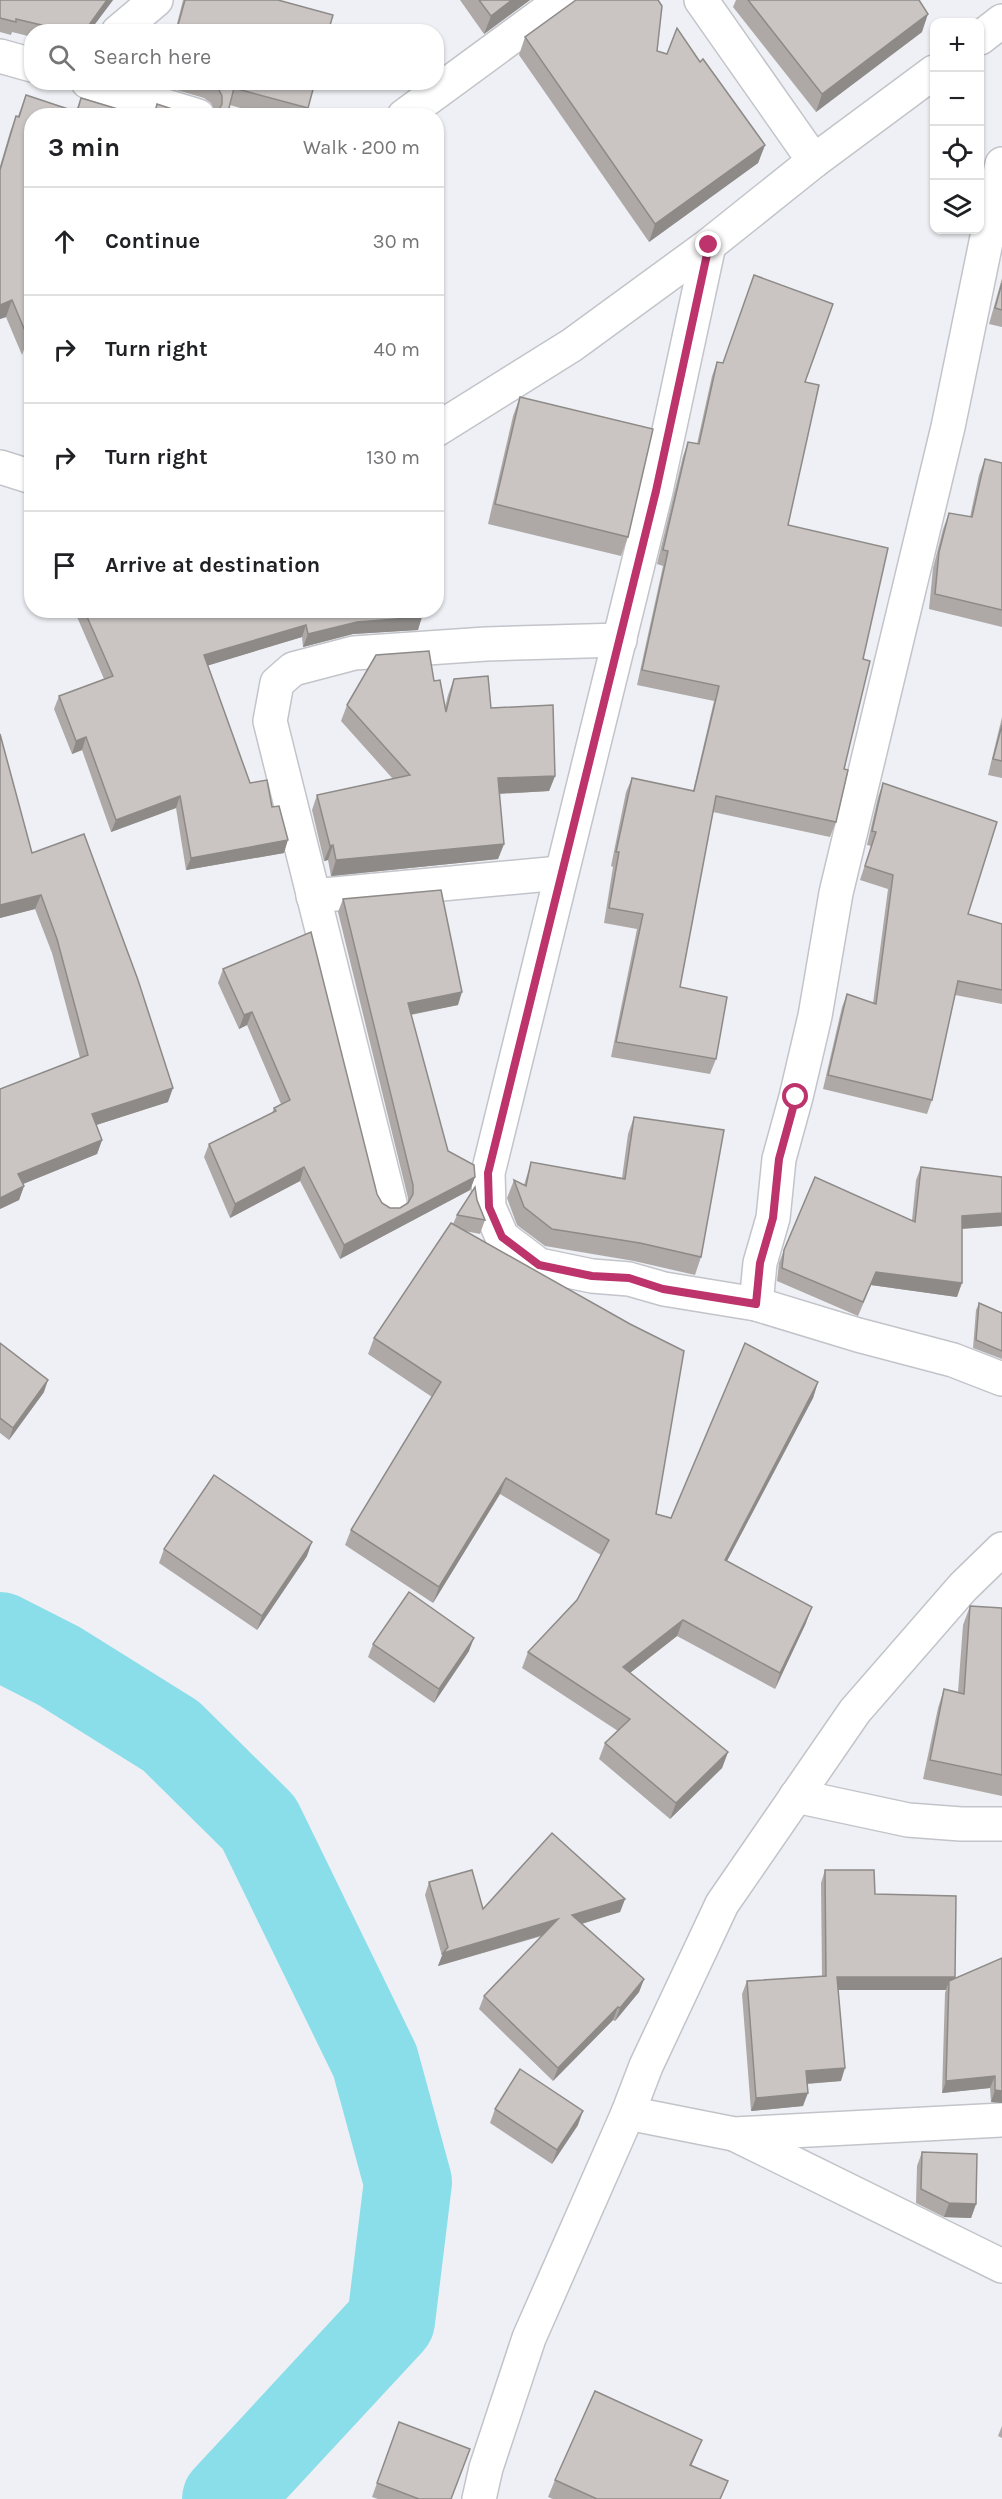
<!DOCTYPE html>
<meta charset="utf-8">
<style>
:root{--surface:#fff;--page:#f6f6f6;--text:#202124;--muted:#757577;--line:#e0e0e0}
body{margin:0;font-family:Karla,sans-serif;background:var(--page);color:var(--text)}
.controls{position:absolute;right:18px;top:18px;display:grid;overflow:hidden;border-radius:12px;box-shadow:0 2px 4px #0004}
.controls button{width:54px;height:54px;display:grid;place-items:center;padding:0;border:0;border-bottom:2px solid var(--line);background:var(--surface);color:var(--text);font:30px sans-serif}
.stop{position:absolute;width:18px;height:18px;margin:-14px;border:4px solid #bd336b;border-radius:50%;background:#fff}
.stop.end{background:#bd336b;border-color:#fff;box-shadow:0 2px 6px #0008}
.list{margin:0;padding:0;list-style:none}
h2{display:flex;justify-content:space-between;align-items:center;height:78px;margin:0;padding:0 24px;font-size:26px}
h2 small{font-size:20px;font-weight:400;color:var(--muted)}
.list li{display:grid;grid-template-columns:39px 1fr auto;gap:18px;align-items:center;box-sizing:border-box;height:108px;padding:0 24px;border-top:2px solid var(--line)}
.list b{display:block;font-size:22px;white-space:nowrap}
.list em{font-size:20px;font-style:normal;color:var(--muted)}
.icon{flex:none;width:33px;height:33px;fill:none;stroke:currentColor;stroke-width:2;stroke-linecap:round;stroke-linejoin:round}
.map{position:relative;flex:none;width:1002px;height:2499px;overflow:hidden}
.search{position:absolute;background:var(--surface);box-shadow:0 2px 4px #0004;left:24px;top:24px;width:420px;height:66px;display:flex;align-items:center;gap:15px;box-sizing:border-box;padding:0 21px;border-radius:24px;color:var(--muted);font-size:22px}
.panel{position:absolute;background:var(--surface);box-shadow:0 2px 4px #0004;left:24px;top:108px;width:420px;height:510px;border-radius:24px}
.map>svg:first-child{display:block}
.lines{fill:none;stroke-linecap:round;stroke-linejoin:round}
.river{stroke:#89deea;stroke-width:88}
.minor-casing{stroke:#c2c4c9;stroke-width:36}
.tertiary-casing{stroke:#c2c4c9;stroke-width:36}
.secondary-casing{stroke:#c2c4c9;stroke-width:36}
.minor{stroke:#fff;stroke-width:33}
.tertiary{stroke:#fff;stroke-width:33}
.secondary{stroke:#fff;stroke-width:33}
.wall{fill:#aea9a7}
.shaded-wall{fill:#8d8a88}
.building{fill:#cac5c2;stroke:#8d8a88;stroke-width:1.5}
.route{stroke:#bd336b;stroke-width:8}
</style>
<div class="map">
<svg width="1002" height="2499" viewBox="0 0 1002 2499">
<rect width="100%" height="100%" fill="#eef0f5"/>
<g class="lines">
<polyline class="river" points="0,1636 59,1666 171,1736 259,1823 375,2061 408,2182 391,2321 226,2499"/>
<defs>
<g id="minor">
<polyline points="701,0 814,161"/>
<polyline points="118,32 156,0"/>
<polyline points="0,56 32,65"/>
<polyline points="88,82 198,116"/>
<polyline points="404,116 562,0"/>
<polyline points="709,245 656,491 488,1173 489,1207 502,1237 539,1265 592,1276 629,1279 664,1289 756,1304 858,1335 953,1360 1002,1379"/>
<polyline points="313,896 560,873"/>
<polyline points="390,1203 270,721 277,683 293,669 354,653 486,644 620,640"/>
<polyline points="756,1304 760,1263 773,1218 779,1159 796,1097 815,1016 836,893 948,427 1002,164"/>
<polyline points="796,1796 908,1820 961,1824 1002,1824"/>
<polyline points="628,2113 734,2134 1002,2120"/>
<polyline points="736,2135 1002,2266"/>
</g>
<polyline id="tertiary" points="479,2499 486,2468 529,2338 628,2113 646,2066 722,1904 855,1711 963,1587 1002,1549"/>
<g id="secondary">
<polyline points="980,38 1002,21"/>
<polyline points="436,430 572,345 709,245 814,161 934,72"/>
<polyline points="0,467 32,477"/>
</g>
</defs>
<use href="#minor" class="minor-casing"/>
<use href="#tertiary" class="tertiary-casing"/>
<use href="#secondary" class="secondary-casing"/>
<use href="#minor" class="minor"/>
<use href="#tertiary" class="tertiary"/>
<use href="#secondary" class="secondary"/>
</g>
<g class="wall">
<polygon points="0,0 113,0 89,32 32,32 32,37 12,32 11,35 0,32"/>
<polygon points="183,0 278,0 328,32 175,32"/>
<polygon points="460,0 530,0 484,34"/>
<polygon points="736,0 919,0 922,32 816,112 733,7"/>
<polygon points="525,37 657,51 700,62 765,145 758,163 649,242 519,55"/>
<polygon points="161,82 315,82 306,116 268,116 230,105 216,113 211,103 204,98 160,85"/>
<polygon points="26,95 76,111 81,98 141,116 32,116 32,327 22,355 6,317 0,319 0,166 10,132 16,116 18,116"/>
<polygon points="1002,278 1002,327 989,324"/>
<polygon points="717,362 805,382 788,525 863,659 836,822 830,837 713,812 680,987 716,1059 710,1074 611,1057 637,929 604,923 613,867 611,866 626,792 632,778 693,791 714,701 637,685 663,566 657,564 683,456 688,442 697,444 712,376"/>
<polygon points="520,397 628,537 621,556 488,524 513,416"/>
<polygon points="985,459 1002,463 1002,627 929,609 933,568 943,529 949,513 970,517 979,475"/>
<polygon points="74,610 421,610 418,630 353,634 303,647 302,637 208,665 250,783 272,807 284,853 186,870 176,808 111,832 82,750 72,754 54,709 59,696 104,679"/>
<polygon points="454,679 491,708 555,776 549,791 499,794 504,844 498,859 331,876 328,860 324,861 312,810 317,795 393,779 341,721 347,705 434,681 445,707 448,695"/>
<polygon points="1002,717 1002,778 988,775"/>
<polygon points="0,734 32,853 168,1102 96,1125 102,1140 97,1154 23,1184 24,1186 19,1200 0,1209 80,1058 52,953 35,909 0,918"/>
<polygon points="883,783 968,914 1002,924 1002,1004 955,995 932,1100 927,1114 823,1089 842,1007 847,994 873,1003 888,889 860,880 871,846 867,845 878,797"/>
<polygon points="343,899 458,1005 411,1015 448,1151 475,1177 470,1190 340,1259 300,1181 230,1218 204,1157 209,1144 272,1113 274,1108 281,1104 247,1025 239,1029 218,983 223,969 382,1203 390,1208 400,1208 408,1203 408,1198 338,912"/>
<polygon points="634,1117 701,1257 695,1275 634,1261 545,1246 517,1225 507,1198 514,1180 524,1185 531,1162 622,1178 628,1134"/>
<polygon points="921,1167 1002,1226 962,1229 957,1297 871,1285 858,1316 777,1281 779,1263 784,1250 912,1220 916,1180"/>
<polygon points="477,1200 485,1220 480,1234 465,1231 656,1514 671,1518 818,1382 813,1398 727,1561 806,1623 775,1689 677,1636 630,1673 728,1752 722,1768 670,1819 599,1759 605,1743 618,1731 522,1668 528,1652 577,1600 601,1555 500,1494 433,1603 345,1545 351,1530 432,1397 368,1354 374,1338 453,1224 457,1215"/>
<polygon points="979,1303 1002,1313 1002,1359 973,1348 976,1310"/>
<polygon points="0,1343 44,1392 9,1440 0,1433"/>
<polygon points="164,1549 307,1556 257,1630 159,1563"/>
<polygon points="970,1606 1002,1608 1002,1796 923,1779 938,1708 944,1689 958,1692 963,1625"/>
<polygon points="373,1644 469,1651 434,1703 368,1657"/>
<polygon points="825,1870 875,1894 955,1979 1002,1958 1002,2103 991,2102 990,2088 942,2093 945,1993 946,1990 838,1990 841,2081 807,2084 803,2106 751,2111 742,1994 747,1981 822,1977 821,1883"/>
<polygon points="429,1882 483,1909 625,1899 620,1912 582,1924 644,1979 639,1992 615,2021 613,2020 553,2081 479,2009 484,1996 542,1936 438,1966 442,1956 425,1895"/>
<polygon points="495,2109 578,2125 552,2164 490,2123"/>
<polygon points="922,2152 976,2204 971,2218 944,2217 916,2203 917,2166"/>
<polygon points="1002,2426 1002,2438 998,2436"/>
<polygon points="702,2440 691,2466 721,2499 553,2499 548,2497 555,2480"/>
<polygon points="377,2483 452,2499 378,2499 372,2497"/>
</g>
<g class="shaded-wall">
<polygon points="107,0 113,0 89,32 84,32"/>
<polygon points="512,0 530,0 484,34 491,16"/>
<polygon points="928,14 922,32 816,112 822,94"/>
<polygon points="765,145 758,163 649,242 655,224"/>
<polygon points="12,300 6,317 0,319 0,305"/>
<polygon points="422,617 418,630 353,634 303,647 308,634 357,622"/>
<polygon points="306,625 302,637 200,668 204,655"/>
<polygon points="86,737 82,750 72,754 76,741"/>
<polygon points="555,776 549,791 492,794 498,778"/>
<polygon points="180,796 176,808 111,832 116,820"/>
<polygon points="288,840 284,853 186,870 191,858"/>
<polygon points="504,844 498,859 331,876 336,860"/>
<polygon points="333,845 328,860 324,861 330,846"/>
<polygon points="41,895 35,909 0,918 0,905"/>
<polygon points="462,992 458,1005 403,1016 408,1003"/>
<polygon points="252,1012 247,1025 239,1029 244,1015"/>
<polygon points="173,1088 168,1102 87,1128 92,1114"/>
<polygon points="102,1140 97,1154 13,1188 18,1174"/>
<polygon points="304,1167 300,1181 230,1218 235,1204"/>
<polygon points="475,1177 470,1190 340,1259 344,1245"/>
<polygon points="24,1186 19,1200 0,1209 0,1198"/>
<polygon points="1002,1213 1002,1226 957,1229 962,1216"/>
<polygon points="876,1272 962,1283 957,1297 871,1285 858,1316"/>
<polygon points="48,1380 44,1392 9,1440 13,1428"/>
<polygon points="818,1382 813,1398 719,1576 725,1560"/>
<polygon points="506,1478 500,1494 433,1603 439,1587"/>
<polygon points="312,1542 307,1556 257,1630 262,1616"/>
<polygon points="812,1607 806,1623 775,1689 780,1673"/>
<polygon points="683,1620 677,1636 617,1683 623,1667"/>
<polygon points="474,1638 469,1651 434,1703 439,1689"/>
<polygon points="728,1752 722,1768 670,1819 676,1803"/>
<polygon points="625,1899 620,1912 567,1928 572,1915"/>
<polygon points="558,1919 553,1932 438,1966 443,1953"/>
<polygon points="837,1977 955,1977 951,1990 949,1981 946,1990 832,1990"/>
<polygon points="644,1979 639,1992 615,2021 620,2008"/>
<polygon points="618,2007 613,2020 553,2081 558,2068"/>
<polygon points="845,2068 841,2081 802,2084 806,2071"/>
<polygon points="995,2076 990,2088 942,2093 946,2081"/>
<polygon points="995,2090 1002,2091 1002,2103 991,2102"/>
<polygon points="808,2093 803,2106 751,2111 756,2098"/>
<polygon points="583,2111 578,2125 552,2164 557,2150"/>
<polygon points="949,2203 976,2204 971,2218 944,2217"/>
<polygon points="702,2440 695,2457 684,2482 690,2465"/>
</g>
<g class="building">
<polygon points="0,0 107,0 84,32 71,32 16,19 16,22 0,18"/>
<polygon points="185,0 278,0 333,15 328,32 176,32"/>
<polygon points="479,0 512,0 491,16"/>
<polygon points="576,0 658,0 662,6 657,51 667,54 677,28 700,62 703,59 765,145 655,224 525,37"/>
<polygon points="748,0 919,0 928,14 822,94"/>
<polygon points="211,82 315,82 308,108 234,88 227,116 212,116 217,113 222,104 222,96 217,86"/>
<polygon points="26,95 77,112 81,98 141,116 32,116 32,327 28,338 12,300 0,305 0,170 16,116 19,117"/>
<polygon points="157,104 193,116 154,116"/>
<polygon points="754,275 833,304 805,382 819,385 788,525 888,548 863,659 870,661 844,769 848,770 836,822 716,796 680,987 727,997 716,1059 616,1042 643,914 609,908 619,852 616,852 632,778 694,791 719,686 642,670 668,551 663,550 688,442 699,444 717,362 723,363"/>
<polygon points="1002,283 1002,310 995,308"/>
<polygon points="520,397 653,429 628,537 495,504"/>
<polygon points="985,459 1002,463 1002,610 935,594 939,552 949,513 972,517"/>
<polygon points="84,610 421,610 422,617 357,622 308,634 306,625 204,655 250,783 267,780 272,807 279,806 288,840 191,858 180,796 116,820 86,737 76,741 59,696 113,676"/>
<polygon points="429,651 434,681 440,680 446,712 454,679 488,676 491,708 553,705 555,776 498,778 504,844 336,860 333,845 330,846 317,795 410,775 347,705 376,655"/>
<polygon points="1002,725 1002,761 993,759"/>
<polygon points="0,734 32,853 84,834 138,980 173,1088 92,1114 102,1140 18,1174 24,1186 0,1198 0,1089 88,1055 57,939 41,895 0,905"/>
<polygon points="883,783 997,822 968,914 1002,924 1002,990 958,981 932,1100 828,1075 847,994 876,1004 893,875 865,866 876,832 872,831"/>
<polygon points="441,890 462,992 408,1003 448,1151 474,1165 475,1177 344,1245 304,1167 235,1204 209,1144 276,1111 274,1108 290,1100 252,1012 244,1015 223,969 311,932 377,1194 382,1203 390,1208 400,1208 408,1203 413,1194 413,1185 343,899"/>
<polygon points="634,1117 724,1130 701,1257 640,1243 552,1229 524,1207 514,1180 526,1186 531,1162 625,1179"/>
<polygon points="921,1167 1002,1177 1002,1213 962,1216 962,1283 876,1272 863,1302 782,1268 784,1250 815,1177 915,1222"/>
<polygon points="475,1187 477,1200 485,1220 457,1215"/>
<polygon points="451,1223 630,1324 684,1351 656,1514 671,1518 745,1343 818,1382 725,1560 812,1607 780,1673 683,1620 623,1667 728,1752 676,1803 605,1743 630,1719 528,1652 577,1600 609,1540 506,1478 439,1587 351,1530 441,1382 374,1338"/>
<polygon points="979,1303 1002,1313 1002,1351 976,1340"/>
<polygon points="0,1343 48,1380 13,1428 0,1418"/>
<polygon points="214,1475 312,1542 262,1616 164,1549"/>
<polygon points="409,1592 474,1638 439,1689 373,1644"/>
<polygon points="970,1606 1002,1608 1002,1775 930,1760 944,1689 964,1694"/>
<polygon points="552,1833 625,1899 572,1915 644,1979 620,2008 618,2007 558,2068 484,1996 558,1919 443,1953 448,1947 429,1882 472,1870 483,1909"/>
<polygon points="825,1870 874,1870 875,1894 956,1896 955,1977 837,1977 845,2068 806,2071 808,2093 756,2098 747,1981 826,1976"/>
<polygon points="1002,1958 1002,2091 995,2090 995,2076 946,2081 949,1981"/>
<polygon points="520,2069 583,2111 557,2150 495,2109"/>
<polygon points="922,2152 977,2154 976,2204 949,2203 921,2189"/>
<polygon points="595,2391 702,2440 690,2465 728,2481 720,2499 597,2499 555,2480"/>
<polygon points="399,2422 470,2449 451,2499 419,2499 377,2483"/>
</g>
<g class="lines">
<polyline class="route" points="709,245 656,491 488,1173 489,1207 502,1237 539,1265 592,1276 629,1278 663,1289 756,1304 760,1263 773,1218 779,1159 796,1097"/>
</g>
</svg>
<div class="controls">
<button>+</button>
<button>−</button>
<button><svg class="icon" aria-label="locate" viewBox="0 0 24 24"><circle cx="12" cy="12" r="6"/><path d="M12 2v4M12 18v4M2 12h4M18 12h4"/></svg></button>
<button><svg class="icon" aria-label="layers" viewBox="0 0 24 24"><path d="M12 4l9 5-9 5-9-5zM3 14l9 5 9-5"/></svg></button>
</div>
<div class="stop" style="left:796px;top:1097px"></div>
<div class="stop end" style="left:709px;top:245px"></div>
<div class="search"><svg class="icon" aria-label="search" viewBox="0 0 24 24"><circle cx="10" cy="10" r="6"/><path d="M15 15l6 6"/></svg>Search here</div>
<section class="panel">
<h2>3 min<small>Walk · 200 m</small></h2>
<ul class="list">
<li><svg class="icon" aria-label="ahead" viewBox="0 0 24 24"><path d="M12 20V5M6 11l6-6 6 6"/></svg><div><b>Continue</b></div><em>30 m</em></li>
<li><svg class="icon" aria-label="right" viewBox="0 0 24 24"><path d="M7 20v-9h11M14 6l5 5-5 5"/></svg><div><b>Turn right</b></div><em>40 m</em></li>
<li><svg class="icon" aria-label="right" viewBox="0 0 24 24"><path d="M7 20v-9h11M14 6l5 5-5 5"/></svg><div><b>Turn right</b></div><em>130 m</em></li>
<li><svg class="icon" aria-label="arrive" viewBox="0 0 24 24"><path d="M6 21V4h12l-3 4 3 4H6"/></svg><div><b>Arrive at destination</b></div></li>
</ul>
</section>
</div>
